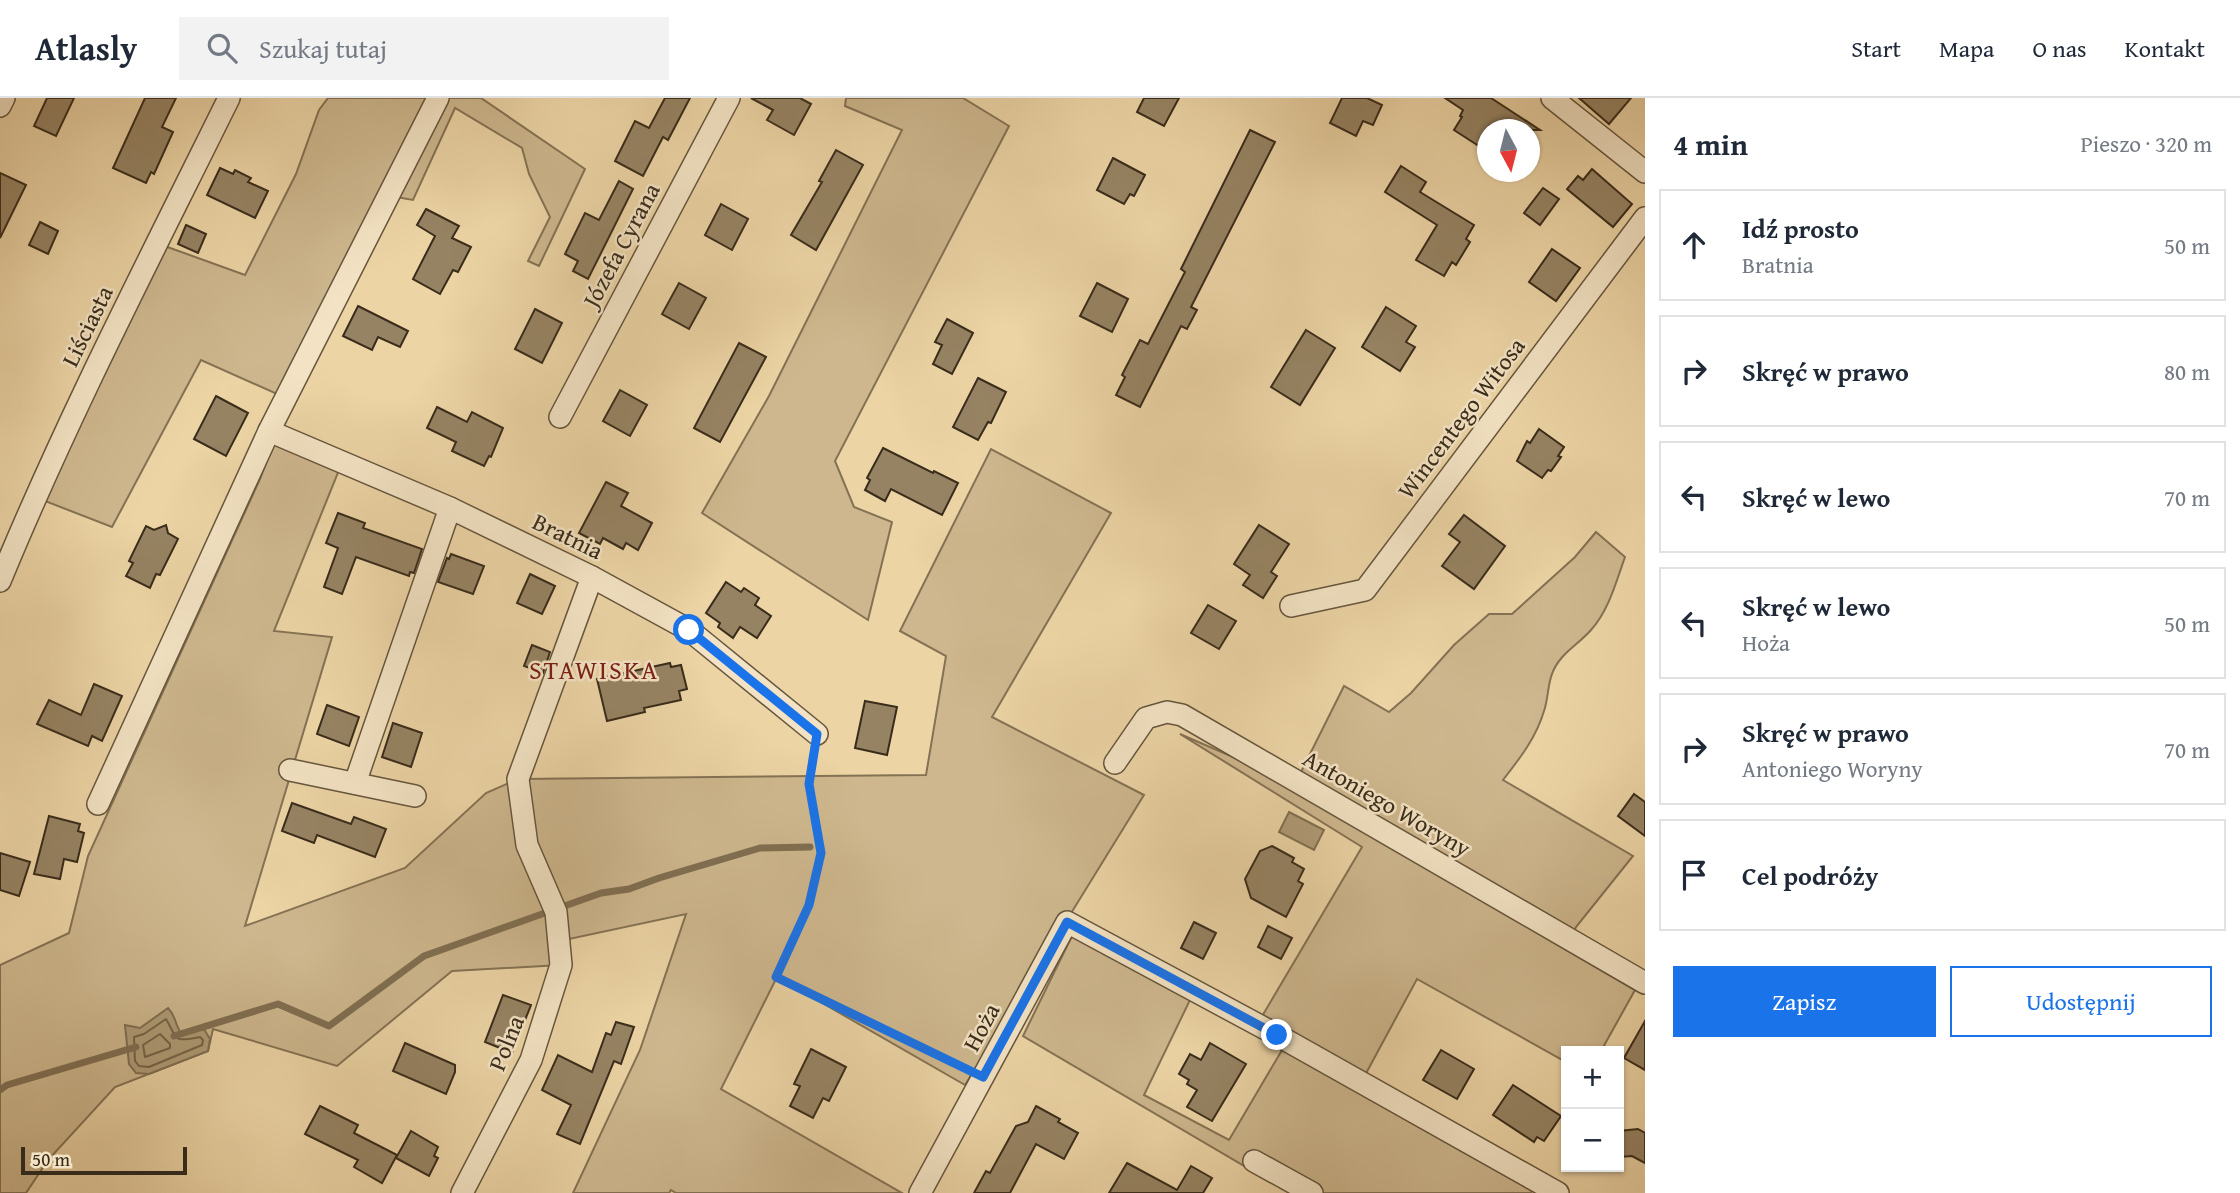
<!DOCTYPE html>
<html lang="pl">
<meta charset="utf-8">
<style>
:root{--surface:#fff;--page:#f2f2f3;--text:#1f2937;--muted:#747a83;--line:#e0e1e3;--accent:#1a73e8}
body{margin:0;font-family:"Gentium Book Plus",serif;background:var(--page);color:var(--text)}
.controls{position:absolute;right:21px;bottom:21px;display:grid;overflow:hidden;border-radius:0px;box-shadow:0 2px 5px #0004}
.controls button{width:63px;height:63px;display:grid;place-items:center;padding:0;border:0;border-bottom:2px solid var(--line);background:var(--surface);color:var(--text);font:35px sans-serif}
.compass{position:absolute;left:1477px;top:21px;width:63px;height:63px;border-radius:50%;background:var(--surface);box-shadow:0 2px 5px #0004;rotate:173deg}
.scale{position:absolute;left:21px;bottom:18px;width:166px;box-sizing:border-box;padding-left:7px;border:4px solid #392c1b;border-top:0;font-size:19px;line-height:24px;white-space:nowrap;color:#392c1b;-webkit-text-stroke:5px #f3e3c4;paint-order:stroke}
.stop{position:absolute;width:21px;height:21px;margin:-16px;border:5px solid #1a73e8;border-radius:50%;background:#fff}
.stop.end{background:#1a73e8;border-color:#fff;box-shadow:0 2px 7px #0008}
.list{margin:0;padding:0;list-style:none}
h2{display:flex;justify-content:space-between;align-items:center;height:91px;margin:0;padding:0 28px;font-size:30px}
h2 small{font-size:23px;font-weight:400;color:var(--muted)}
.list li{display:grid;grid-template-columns:46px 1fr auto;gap:21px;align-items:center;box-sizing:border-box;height:112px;margin:0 14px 14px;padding:0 14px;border:2px solid var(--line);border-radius:0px}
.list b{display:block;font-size:26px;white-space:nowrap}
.list p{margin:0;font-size:23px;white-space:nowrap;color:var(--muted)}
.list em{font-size:23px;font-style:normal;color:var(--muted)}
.actions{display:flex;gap:14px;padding:21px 28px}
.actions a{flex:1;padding:16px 0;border:2px solid var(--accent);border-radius:0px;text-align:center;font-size:24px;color:var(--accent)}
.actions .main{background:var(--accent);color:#fff}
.icon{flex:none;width:38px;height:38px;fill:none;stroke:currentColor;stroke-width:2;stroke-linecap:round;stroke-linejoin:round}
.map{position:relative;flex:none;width:1645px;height:1095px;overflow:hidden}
header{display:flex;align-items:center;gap:42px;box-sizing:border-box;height:98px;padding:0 35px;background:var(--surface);border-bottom:2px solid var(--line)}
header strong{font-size:33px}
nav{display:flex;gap:38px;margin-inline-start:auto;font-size:24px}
.search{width:490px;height:63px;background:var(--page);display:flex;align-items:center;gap:18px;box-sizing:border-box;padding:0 24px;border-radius:0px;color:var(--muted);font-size:26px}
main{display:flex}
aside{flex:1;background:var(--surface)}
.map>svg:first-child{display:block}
.green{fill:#ceb78e;stroke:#847254;stroke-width:2}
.water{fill:#af9b76;stroke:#806f52;stroke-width:2}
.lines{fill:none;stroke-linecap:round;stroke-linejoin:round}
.shore{stroke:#746448;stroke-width:2}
.stream{stroke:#806f52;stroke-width:7}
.building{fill:#968363;stroke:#392c1b;stroke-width:2}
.minor-casing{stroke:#66563e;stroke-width:24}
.path{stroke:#392c1b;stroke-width:4.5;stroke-dasharray:5 3.5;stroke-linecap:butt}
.minor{stroke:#f3e3c4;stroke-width:21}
.route{stroke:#1a73e8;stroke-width:9}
.labels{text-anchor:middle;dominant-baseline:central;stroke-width:5;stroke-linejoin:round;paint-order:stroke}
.street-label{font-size:24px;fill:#392c1b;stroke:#f3e3c4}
.neighbourhood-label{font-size:26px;letter-spacing:2px;fill:#7a1f14;stroke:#f3e3c4}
</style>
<header>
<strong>Atlasly</strong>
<div class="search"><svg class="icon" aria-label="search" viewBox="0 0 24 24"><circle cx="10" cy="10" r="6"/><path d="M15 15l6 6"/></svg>Szukaj tutaj</div>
<nav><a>Start</a><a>Mapa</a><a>O nas</a><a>Kontakt</a></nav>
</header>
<main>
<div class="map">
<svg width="1645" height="1095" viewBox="0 0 1645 1095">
<rect width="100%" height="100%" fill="#ecd4a5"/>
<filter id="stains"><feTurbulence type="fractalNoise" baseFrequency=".00286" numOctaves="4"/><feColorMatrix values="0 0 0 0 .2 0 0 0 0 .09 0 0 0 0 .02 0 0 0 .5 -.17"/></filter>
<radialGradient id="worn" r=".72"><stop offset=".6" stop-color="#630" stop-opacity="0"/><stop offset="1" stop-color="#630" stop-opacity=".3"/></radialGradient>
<g class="green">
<polygon points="328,0 426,0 277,296 201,262 112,429 45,403 162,147 245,177 296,76 319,12"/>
<polygon points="447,0 481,0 585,71 539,168 528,163 550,119 529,76 522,50 455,10 413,102 396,99"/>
<polygon points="846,0 963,0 1009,28 835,363 854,409 892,424 868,522 702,415 769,298 902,32 845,8"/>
<polygon points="275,342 339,372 274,533 332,539 245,828 405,770 486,695 518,681 926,677 946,558 900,533 991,351 1111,415 992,619 1144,697 965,987 777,879 721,991 902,1095 676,1095 671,1092 669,1095 573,1095 640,952 686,816 564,842 561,867 452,873 337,968 213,931 208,953 115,989 48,1062 26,1095 0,1095 0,867 69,835 88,758 260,381"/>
<path d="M1596 434 1625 459C1616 484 1609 512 1591 532 1578 547 1559 556 1552 576 1548 585 1548 602 1544 613 1536 640 1520 660 1503 682L1633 758 1576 829 1567 852 1635 892 1601 953H1566V964L1417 881 1364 979 1261 920 1362 749 1180 636 1295 686 1344 588 1389 614 1411 595 1454 547 1489 516H1512L1575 459Z"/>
<polygon points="1072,838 1190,902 1144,997 1229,1042 1282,952 1532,1092 1531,1095 1290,1095 1023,938"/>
</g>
<g class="water">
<polygon points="1289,714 1324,732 1314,752 1279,734"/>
<path d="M168 910C176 918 175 927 181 935L204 931 210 941 208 953 149 976 136 975 129 966 125 927 140 930Z"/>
</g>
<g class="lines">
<g class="shore">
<path d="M166 921C179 943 172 944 200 939L203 942 202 947 149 969 139 968 135 963 134 939 144 936Z"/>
<polygon points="160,936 170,946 170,950 145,959 143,947"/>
</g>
<g class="stream">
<polyline points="174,938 278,906 329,928 424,858 601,795 629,791 659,780 760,750 810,749"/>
<polyline points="0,992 7,987 136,949"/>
</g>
</g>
<g class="building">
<polygon points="47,0 74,0 56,38 34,28"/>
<polygon points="145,0 176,0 162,29 173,34 154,76 151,74 146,85 113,70"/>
<polygon points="665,0 690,0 668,42 663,39 643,78 615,63 635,23 649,30"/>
<polygon points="751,0 800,0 811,6 794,37 767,22 773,12"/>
<polygon points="1144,0 1179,0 1164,28 1137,14"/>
<polygon points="1342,0 1367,0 1382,7 1373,27 1363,23 1356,38 1330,25"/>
<polygon points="1445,0 1491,0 1540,32 1488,32 1488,54 1454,32 1462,19 1460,18 1463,12"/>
<polygon points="1579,0 1631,0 1609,26"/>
<polygon points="1250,32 1275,44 1191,209 1197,212 1187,231 1181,228 1140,309 1116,297 1125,279 1122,277 1140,242 1148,246 1185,174 1181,171"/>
<polygon points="836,52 863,67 816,152 791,137 822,84 819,83"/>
<polygon points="1113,60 1145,77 1134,98 1130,96 1124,106 1097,92"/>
<polygon points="1401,68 1426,84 1420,94 1474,127 1466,141 1470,144 1456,167 1452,164 1444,178 1416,162 1437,127 1385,94"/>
<polygon points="220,70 233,76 235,72 251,80 248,84 268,93 255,120 207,97"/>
<polygon points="1592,71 1632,106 1613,129 1567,91 1578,78 1583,82"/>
<polygon points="0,75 26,87 0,140"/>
<polygon points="619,83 633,91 588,181 573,173 578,163 565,156 585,115 599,122"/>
<polygon points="1543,90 1559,101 1540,127 1524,115"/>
<polygon points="721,106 748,121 732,152 705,137"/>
<polygon points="426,111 459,128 452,140 471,149 458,174 453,172 440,196 413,181 435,138 417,127"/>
<polygon points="40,124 58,133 48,156 29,147"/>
<polygon points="186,127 206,136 198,155 178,146"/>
<polygon points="1552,151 1580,170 1556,203 1529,184"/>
<polygon points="679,185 706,200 689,231 662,216"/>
<polygon points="1097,185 1128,201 1112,234 1080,218"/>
<polygon points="358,208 408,233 400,249 378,239 372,252 343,238"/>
<polygon points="1386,209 1416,228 1406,244 1415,249 1400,273 1362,249"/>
<polygon points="535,211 562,225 542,265 515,251"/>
<polygon points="947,221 973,235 952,276 933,266 942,247 935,244"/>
<polygon points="1306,232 1335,250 1300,307 1271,289"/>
<polygon points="739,245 766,259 720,344 694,330"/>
<polygon points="978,280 1006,294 991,325 988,324 978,342 953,329"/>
<polygon points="620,292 647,307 630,338 603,323"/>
<polygon points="216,298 248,315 226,358 194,341"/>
<polygon points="437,309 467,324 472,314 503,330 491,359 489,358 484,368 452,353 456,344 427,330"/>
<polygon points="1539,331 1564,349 1558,358 1561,359 1551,373 1548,372 1542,380 1517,363 1527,343 1530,345"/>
<polygon points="883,350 933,375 934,373 958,385 942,417 891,391 885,403 865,392 870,382 867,380"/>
<polygon points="606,384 628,395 621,408 652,425 638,452 626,445 623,451 603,440 600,446 579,435"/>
<polygon points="338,415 365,425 363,430 422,451 414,475 410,474 409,478 356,459 342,496 324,489 338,450 326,445"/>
<polygon points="1464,417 1505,448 1474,491 1442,468 1460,444 1449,436"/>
<polygon points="166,427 168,435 178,441 160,477 156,476 150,490 126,478 133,465 129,463 146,428 154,432"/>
<polygon points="1259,427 1289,446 1271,474 1277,478 1263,500 1243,487 1250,477 1234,466"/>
<polygon points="451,456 484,468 473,496 438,484 447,460 449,461"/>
<polygon points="530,476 555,488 542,516 517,505"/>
<polygon points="726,484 741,494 744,490 759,500 755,507 771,518 757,540 740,529 733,540 718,529 720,525 706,515"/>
<polygon points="1208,507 1236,523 1219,551 1191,535"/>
<polygon points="532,547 550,554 543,575 524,568"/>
<polygon points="670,565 671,569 681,567 687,591 679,593 681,602 644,610 645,614 607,623 597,581"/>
<polygon points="94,586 122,598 102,643 92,638 88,648 37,626 49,602 81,617"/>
<polygon points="865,603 897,609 887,657 855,650"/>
<polygon points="327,607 359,619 349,648 317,636"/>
<polygon points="393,625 422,635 411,669 382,659"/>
<polygon points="1634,696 1645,704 1645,738 1618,718"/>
<polygon points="292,705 351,726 354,719 386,731 375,759 317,737 314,745 282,733"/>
<polygon points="49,718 80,726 78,733 84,735 77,764 64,761 60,781 34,776"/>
<polygon points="1272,748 1294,760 1292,764 1304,771 1298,783 1303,786 1286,819 1251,800 1245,781 1260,753"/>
<polygon points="0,755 30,764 19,798 0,792"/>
<polygon points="1194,824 1216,835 1203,861 1181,850"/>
<polygon points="1268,828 1292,840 1281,861 1258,849"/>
<polygon points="503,897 531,907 512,955 485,944"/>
<polygon points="1645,923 1645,972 1624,960"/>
<polygon points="616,924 634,929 621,966 614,963 580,1046 557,1036 571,1007 542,992 558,957 592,974 606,935 611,937"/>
<polygon points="405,945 455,967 455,974 446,996 393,973"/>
<polygon points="1210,945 1246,966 1212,1023 1187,1009 1197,992 1187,986 1189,982 1179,976 1190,956 1201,962"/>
<polygon points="811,951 846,969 829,1003 823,1000 813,1020 790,1008 800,988 794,986"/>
<polygon points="1441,952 1474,971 1457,1001 1423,982"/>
<polygon points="1513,987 1561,1018 1544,1043 1537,1039 1534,1044 1493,1017"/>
<polygon points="320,1008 358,1027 354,1035 397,1057 382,1085 354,1069 358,1062 305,1036"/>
<polygon points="1036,1008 1060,1021 1058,1024 1078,1035 1064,1061 1036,1046 1010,1095 974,1095 986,1073 990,1075 1016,1028 1028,1024"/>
<polygon points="1638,1031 1645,1035 1645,1065 1632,1058 1619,1059 1619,1033"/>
<polygon points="411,1033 438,1049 434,1058 438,1060 429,1078 396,1060"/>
<polygon points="1127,1065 1177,1092 1191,1068 1212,1080 1203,1095 1109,1095"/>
</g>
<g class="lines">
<defs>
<g id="minor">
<polyline points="1552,0 1645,74"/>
<polyline points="0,8 4,0"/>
<polyline points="560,319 729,0"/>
<polyline points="269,333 450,410 592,479 689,532 817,636"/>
<path d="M0 483C68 318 150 160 229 0"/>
<polyline points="1291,508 1365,492 1645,120"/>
<polyline points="1115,665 1146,620 1167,614 1182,617 1645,885"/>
<polyline points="290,672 415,698"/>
<polyline points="355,685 450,410"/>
<polyline points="98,706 269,333 438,0"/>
<polyline points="1254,1063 1312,1095"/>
<polyline points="462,1095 531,962 561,867 556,814 527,747 518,681 592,479"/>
<polyline points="920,1095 1067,824 1277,937 1558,1095"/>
</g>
</defs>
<use href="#minor" class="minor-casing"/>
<polyline class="path" points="814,655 809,686 821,755 809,807 776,879 964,970"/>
<use href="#minor" class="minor"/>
</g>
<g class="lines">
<polyline class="route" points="689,532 817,636 809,686 821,755 809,807 776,879 983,979 1067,824 1277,937"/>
</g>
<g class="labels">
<g class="street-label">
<text transform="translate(621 147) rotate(-62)">Józefa Cyrana</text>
<text transform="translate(87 228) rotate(-64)">Liściasta</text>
<text transform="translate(1461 320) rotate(-53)">Wincentego Witosa</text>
<text transform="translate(568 438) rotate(26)">Bratnia</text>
<text transform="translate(1387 705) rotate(30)">Antoniego Woryny</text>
<text transform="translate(981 929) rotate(-62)">Hoża</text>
<text transform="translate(506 945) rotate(-68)">Polna</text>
</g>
<g class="neighbourhood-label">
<text x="594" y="571">STAWISKA</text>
</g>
</g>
<rect width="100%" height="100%" filter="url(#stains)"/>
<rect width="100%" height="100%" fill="url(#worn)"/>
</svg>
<div class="controls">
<button>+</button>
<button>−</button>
</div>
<svg class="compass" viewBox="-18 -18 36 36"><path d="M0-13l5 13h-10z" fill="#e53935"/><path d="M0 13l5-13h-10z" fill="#747a83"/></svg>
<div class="scale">50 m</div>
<div class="stop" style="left:689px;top:532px"></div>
<div class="stop end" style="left:1277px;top:937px"></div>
</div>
<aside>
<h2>4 min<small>Pieszo · 320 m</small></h2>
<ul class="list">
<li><svg class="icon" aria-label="ahead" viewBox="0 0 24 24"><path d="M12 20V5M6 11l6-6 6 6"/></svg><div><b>Idź prosto</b><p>Bratnia</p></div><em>50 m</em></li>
<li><svg class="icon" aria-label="right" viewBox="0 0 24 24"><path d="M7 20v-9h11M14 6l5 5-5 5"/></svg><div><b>Skręć w prawo</b></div><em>80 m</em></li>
<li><svg class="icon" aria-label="left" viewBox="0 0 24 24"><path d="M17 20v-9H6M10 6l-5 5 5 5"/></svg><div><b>Skręć w lewo</b></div><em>70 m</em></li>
<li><svg class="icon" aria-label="left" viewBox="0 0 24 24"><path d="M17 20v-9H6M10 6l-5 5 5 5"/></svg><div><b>Skręć w lewo</b><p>Hoża</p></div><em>50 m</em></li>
<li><svg class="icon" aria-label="right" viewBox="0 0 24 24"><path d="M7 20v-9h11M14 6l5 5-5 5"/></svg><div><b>Skręć w prawo</b><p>Antoniego Woryny</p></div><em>70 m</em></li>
<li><svg class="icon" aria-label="arrive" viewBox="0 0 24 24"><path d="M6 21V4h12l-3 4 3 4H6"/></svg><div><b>Cel podróży</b></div></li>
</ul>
<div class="actions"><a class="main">Zapisz</a><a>Udostępnij</a></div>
</aside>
</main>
